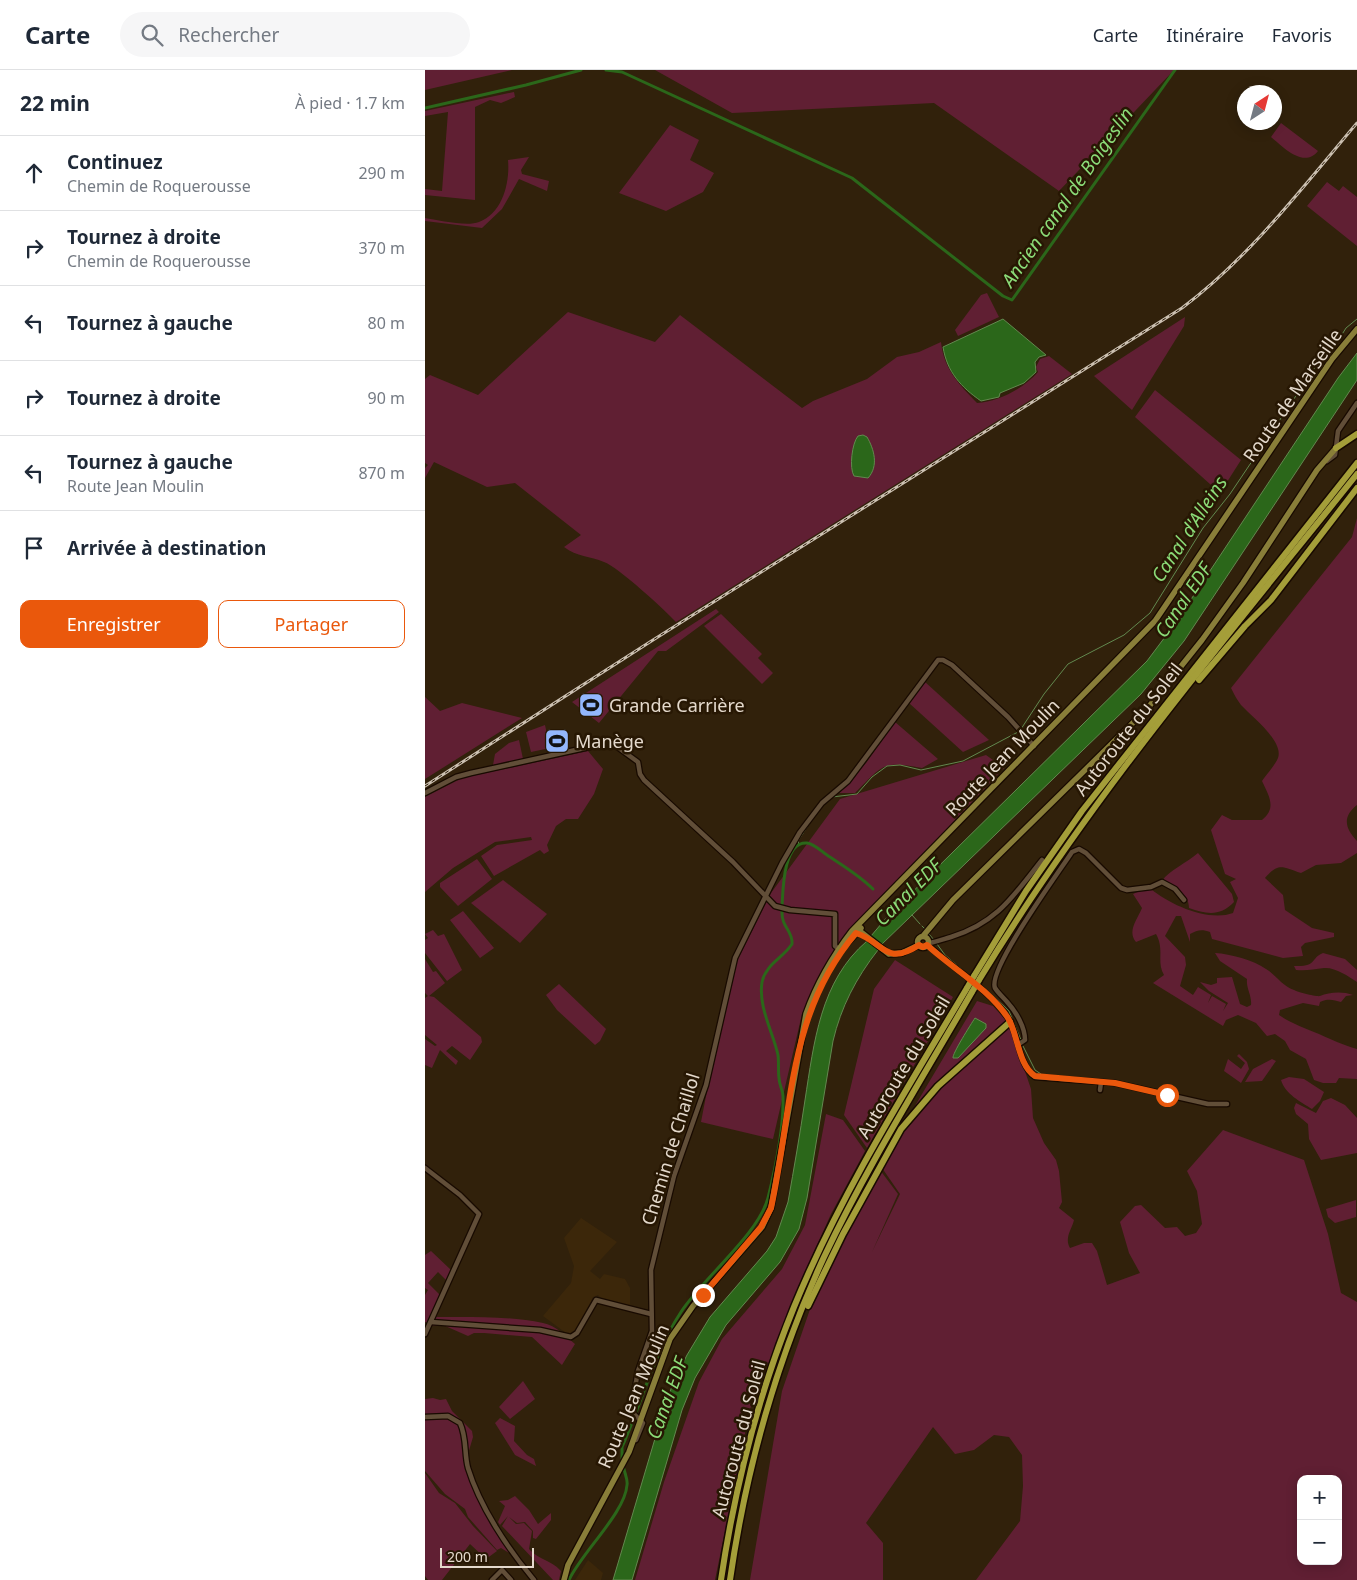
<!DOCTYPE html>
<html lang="fr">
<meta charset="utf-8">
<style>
:root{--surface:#fff;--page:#f6f6f7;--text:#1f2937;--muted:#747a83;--line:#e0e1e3;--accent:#ea580c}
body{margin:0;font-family:"Noto Sans",sans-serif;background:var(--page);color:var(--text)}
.controls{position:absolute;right:15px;bottom:15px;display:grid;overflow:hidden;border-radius:10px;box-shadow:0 2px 12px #0003}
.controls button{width:45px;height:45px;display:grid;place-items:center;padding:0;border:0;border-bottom:1px solid var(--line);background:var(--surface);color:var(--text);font:25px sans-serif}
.compass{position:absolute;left:812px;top:15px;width:45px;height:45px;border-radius:50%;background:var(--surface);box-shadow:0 2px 12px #0003;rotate:36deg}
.scale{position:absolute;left:15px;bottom:12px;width:94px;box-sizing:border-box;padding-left:5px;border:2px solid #e4d9cc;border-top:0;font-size:14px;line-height:18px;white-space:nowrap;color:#e4d9cc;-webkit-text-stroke:4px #271703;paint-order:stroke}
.stop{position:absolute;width:15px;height:15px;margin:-11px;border:4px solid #ea580c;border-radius:50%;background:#fff}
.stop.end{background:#ea580c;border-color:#fff;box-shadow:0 1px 5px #0008}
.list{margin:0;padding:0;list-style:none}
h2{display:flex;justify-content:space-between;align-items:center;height:65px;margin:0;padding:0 20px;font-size:21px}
h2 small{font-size:16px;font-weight:400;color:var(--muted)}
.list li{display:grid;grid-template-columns:32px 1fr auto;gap:15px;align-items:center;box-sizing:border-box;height:75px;padding:0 20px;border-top:1px solid var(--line)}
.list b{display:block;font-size:19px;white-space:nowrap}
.list p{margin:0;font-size:16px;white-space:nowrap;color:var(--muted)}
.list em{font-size:16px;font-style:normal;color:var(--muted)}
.actions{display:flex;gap:10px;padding:15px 20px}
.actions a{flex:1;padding:11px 0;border:1px solid var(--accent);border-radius:10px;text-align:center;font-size:18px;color:var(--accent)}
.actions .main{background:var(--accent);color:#fff}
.icon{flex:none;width:28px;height:28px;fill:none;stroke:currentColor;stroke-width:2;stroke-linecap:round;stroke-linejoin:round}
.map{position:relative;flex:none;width:932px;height:1510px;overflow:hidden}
header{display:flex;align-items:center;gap:30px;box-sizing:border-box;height:70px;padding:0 25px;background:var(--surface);border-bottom:1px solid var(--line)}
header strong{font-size:24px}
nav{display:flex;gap:28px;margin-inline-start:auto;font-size:18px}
.search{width:350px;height:45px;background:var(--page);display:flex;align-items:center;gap:12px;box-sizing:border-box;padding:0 18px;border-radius:28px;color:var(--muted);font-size:19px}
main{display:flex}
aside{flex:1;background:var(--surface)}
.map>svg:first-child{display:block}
.built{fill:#3c270a}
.green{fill:#601f33;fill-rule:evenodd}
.water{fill:#2b671a;stroke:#62894f}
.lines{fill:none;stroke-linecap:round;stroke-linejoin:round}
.stream{stroke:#62894f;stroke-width:1}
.canal{stroke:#2b671a;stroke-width:3}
.minor-casing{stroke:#180a00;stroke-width:7}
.major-casing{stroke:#180a00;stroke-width:8}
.highway-casing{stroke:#180a00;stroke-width:9}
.minor{stroke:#614e38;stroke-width:4.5}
.major{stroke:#897e39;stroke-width:5.5}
.highway{stroke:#a49e39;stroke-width:6}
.rail-casing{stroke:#ccc1b2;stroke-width:3}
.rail{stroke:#271703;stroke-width:1;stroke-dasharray:4;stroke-linecap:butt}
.highway-bridge-casing{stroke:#180a00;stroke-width:9;stroke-linecap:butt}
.highway-bridge{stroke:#a49e39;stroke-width:6}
.route{stroke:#ea580c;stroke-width:6}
.labels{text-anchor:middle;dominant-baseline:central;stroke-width:5;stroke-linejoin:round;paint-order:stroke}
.street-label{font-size:18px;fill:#e4d9cc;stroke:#271703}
.poi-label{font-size:18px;fill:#e4d9cc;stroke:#271703;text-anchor:start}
.water-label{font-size:19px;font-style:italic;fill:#8bdb77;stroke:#271703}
</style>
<header>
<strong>Carte</strong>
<div class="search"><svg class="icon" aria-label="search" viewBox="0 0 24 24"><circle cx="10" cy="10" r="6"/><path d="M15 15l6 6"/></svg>Rechercher</div>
<nav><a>Carte</a><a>Itinéraire</a><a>Favoris</a></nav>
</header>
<main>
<aside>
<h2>22 min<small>À pied · 1.7 km</small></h2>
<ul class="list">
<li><svg class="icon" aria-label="ahead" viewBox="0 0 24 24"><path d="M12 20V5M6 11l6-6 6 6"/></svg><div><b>Continuez</b><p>Chemin de Roquerousse</p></div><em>290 m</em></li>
<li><svg class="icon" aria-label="right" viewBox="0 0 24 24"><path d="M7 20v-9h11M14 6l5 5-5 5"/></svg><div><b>Tournez à droite</b><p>Chemin de Roquerousse</p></div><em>370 m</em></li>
<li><svg class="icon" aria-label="left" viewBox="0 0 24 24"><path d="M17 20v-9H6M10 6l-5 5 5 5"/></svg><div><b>Tournez à gauche</b></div><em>80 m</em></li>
<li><svg class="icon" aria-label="right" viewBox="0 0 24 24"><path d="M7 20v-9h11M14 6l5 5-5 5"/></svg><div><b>Tournez à droite</b></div><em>90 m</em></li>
<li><svg class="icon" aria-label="left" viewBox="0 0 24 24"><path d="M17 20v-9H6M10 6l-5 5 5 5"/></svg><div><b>Tournez à gauche</b><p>Route Jean Moulin</p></div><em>870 m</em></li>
<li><svg class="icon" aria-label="arrive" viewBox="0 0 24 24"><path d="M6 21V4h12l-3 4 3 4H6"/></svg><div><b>Arrivée à destination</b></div></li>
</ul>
<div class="actions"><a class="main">Enregistrer</a><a>Partager</a></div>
</aside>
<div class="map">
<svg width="932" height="1510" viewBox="0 0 932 1510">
<rect width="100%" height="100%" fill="#31210b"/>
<g class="built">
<polygon points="156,1148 192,1172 165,1201 175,1209 179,1204 200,1209 205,1218 205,1237 177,1229 173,1225 168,1227 150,1263 146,1265 141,1263 118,1246 146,1213 149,1196 139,1168"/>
<polygon points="163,1490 178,1503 176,1510 150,1510"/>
</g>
<g class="green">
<polygon points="0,0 87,0 0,20"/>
<polygon points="230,0 749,0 634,121 509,33 307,43"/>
<polygon points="89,22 90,27 76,33 65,30 50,37 50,130 0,125 0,119 17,121 23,42 0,46 0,41"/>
<path d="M856 53 893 81C879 99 858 77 846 67Z"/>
<polygon points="245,55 274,70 265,90 289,103 278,122 241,141 194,123"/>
<path d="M104 87 96 100 97 104 124 111 122 121 94 109 77 139 57 158 0 151V148C13 150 42 157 54 152 78 143 85 112 83 90Z"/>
<polygon points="902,112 914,121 918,116 932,127 932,176 882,136"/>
<polygon points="562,223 574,247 533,266 530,260 556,225"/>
<path d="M143 242 230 272 255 245 377 338 388 331 442 309 472 287 494 282 516 272C519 300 534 314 552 333 574 332 599 318 613 302L611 297 615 289 624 286 647 304 251 552C240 540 193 497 179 492 165 486 152 487 139 477L156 465 90 413 62 417 9 392 0 408V398L3 395 0 393V309L5 305 53 325Z"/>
<polygon points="760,247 759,256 707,340 669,306"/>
<polygon points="730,320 816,390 795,423 710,347"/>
<path d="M932 448V735C917 747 920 758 932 771V783L916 793 891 795 876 803C857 797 854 792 840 808L858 825 860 840 887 858 909 863V867L880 873 876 877 878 886 858 888 787 869 785 862C777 859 772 860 765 864V872L756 846H751L740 866 760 887 761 895 755 916 768 925 773 917 786 925 783 933 787 926 801 934 798 941 803 933 784 921 775 912 786 915 792 913V908L807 907 815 934 822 937 826 935C827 925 821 919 822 909L795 891 790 883C806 884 828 890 841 899 851 905 857 916 869 920 872 922 892 927 895 926 904 922 918 921 928 925L921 926 916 932C909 930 903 928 895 932L894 936 878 933 855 940 854 945C867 954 880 958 894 964 907 970 918 975 932 979V1009L914 1008 911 1013H898L889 1010 881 989 865 980 860 971 850 964 842 966 831 953 813 945 801 950 798 956 728 913 739 905C731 891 740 880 731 864L711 872C702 861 712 850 717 838L708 824 717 820 726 819C745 835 784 852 808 843L813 828 805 812 811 809 800 804 786 760 797 745 807 750H837C852 738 844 726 837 711 842 704 850 695 853 688 859 671 826 646 816 635 812 630 809 624 806 618L927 467Z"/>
<polygon points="291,539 294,542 241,581 233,581 174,653 147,632"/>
<polygon points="296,544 337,584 333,588 348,603 337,614 279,556"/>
<polygon points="500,612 564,670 538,682 484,633"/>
<polygon points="0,627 15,641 37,633 97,648 0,709"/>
<path d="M470 652 513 689 497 698C457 691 459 694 430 723H414L441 693Z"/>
<polygon points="120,655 125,678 106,682 101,662"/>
<polygon points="94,670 98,689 68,695 70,684 84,673"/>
<polygon points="163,681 178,699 169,724 153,749 141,749 131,756 122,775 124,781 119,784 115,780 69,806 56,786 72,775 107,770 106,767 70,772 28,798 0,822 0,727 37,708"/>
<polygon points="561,685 579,698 433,853 403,891 377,944 348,1069 276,1052 304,907 346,823 415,729"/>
<path d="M773 783 807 824 809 832C795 847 781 844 764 838 764 823 749 817 737 811 744 800 762 793 773 783Z"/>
<polygon points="52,789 67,809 33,836 15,817 15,813"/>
<polygon points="78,810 122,844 95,873 46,833"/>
<polygon points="38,841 69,878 55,888 25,850"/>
<polygon points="8,860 13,866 19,864 37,900 22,911 0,883 0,870 3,868 0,864"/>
<path d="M898 883 920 889 932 900V912C923 906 910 897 899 898 889 899 882 901 871 900L869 896C893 897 885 888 898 883Z"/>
<polygon points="0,889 8,902 11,901 20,913 4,926 9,927 56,967 57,972 45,990 27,976 21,981 33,991 31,995 15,980 7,998 0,995 0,969 10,976 12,975 0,965 0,928 3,926 0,923"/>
<polygon points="470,890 528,927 442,1078 419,1045 449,919"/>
<polygon points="134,914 181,959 175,971 170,975 132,940 121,925"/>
<path d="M552 931 568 936 584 954 606 1019 608 1048 619 1073 631 1090 634 1101 637 1132 634 1138 649 1150C647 1159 639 1168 645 1178L659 1173H667L672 1181 682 1215 715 1203 704 1183 695 1152 710 1136 716 1135 740 1158 752 1157 760 1166 771 1163 777 1154 772 1121 762 1101 798 1060 879 1090 903 1164 916 1223 932 1232V1510H551L595 1451 598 1416 597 1385 584 1367 569 1365 549 1380 530 1384 508 1357 441 1453 458 1473V1510H325L357 1321 395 1210 452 1096 473 1124 447 1182 475 1124 455 1095ZM876 1409H913V1491H876Z"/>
<polygon points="814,984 822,992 824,999 816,1013 799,1001 803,989 816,999 820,993 812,986"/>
<polygon points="847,989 851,991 837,1011 820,1012 828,999"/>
<path d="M864 1007 879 1009 899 1022 895 1031 887 1039C876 1032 860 1024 856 1010Z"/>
<polygon points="906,1028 920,1035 932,1048 932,1083 896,1090 884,1069 883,1054 871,1044 869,1038 871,1033 891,1043 898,1031"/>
<polygon points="401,1044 418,1050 440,1081 406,1144 379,1204 325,1339 290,1510 210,1510 239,1412 274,1312 297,1269 357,1199 380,1155"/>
<polygon points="931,1130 931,1147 910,1153 903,1147 901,1139"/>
<polygon points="6,1181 26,1200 21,1210 13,1202 3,1213 15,1225 3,1253 0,1252 0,1225 3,1220 0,1218 0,1185"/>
<path d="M10 1247C46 1247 83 1246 118 1253 130 1255 141 1266 150 1274L137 1295 107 1267 59 1263H49L43 1266 18 1255 5 1256Z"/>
<polygon points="98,1311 110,1329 85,1349 74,1337"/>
<polygon points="8,1328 15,1330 21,1329 27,1341 47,1361 48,1367 40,1394 53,1430 89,1486 76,1478 72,1480 43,1447 40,1439 20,1424 0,1401 0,1329"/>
<polygon points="75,1348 90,1356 89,1371 102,1385 109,1389 111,1396 90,1385 70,1353"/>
<polygon points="0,1403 14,1423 30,1433 48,1456 72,1481 61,1489 45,1474 17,1510 3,1510 0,1506"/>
<path d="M90 1426 104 1440 113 1454 126 1443V1450L111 1469 108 1468V1461L100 1452 92 1453 84 1447 91 1454 99 1453 107 1461 104 1479C115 1491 125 1489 136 1501L134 1510H128L77 1456 83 1446 75 1455 73 1452 80 1436 74 1431 83 1430Z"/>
</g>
<g class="water">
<path d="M578 249 621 285 614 287 610 292 611 302 599 313 575 323 574 327 556 331C536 317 522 302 518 277Z"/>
<polygon points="932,283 932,310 759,571 716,624 456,875 446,866 462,847 722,591 749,555 913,308"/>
<path d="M438 365 442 367C449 379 454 396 443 408L429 406C424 398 427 373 433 366Z"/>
<path d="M442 871 453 880C431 908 416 937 408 971L382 1128 374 1159 355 1192 301 1255 270 1308 257 1340 207 1510H188L240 1335 249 1311 262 1285 285 1247 342 1181 351 1167 363 1132C369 1098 375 1064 380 1030 389 973 395 911 442 871Z"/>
<path d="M550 948 561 954V958L533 988H528C527 984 546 954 550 948Z"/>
</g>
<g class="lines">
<g class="stream">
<polyline points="596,659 619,624 643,594 699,565 725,543 778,458 805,424 891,296 911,274 921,258 932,249"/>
<polyline points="407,727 432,724 447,707 462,696 475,695 496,700 538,691 593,662"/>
<polyline points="374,775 373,771 388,748"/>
<polyline points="487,845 495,854"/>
<polyline points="497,856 500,859"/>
<polyline points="504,864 509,870"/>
<polyline points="512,874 520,885 540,902"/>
<polyline points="560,918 584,941 596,970"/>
<polyline points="598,976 610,1000 616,1004"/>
</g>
<g class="canal">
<polyline points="181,0 197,2 427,108 578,226 587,230 750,0"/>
<polyline points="0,38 101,15 156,0"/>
<path d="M357 836C358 821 358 771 382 773 390 774 398 783 405 787 420 797 435 806 448 819"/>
<path d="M197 1389V1377C217 1332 229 1283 256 1242 279 1207 333 1165 343 1128 351 1096 359 1059 358 1026 358 1020 354 1015 354 1008 353 1001 354 993 353 985 348 962 333 937 337 912 341 894 358 888 367 874 368 860 356 858 357 840"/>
<path d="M144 1510C157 1482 200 1443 202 1415 203 1410 200 1404 199 1399"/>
</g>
<defs>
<g id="minor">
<polyline points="902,391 910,385 913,361 932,333"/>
<polyline points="0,723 31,707 46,703 178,674 191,676 213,692 215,704 219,710 308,792 350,836 365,840 410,844 410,876 415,880 418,879"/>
<path d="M504 873C511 872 519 869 526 867 572 853 589 825 617 790"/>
<path d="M503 875C528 899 563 918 583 948 594 964 593 995 610 1007L690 1013 783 1034H802"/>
<path d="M594 974 600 970C600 957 591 942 583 933 579 928 573 923 570 918 562 900 634 802 647 782L654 779 661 783 696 818 702 820 726 817 737 812 750 819 759 830"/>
<polyline points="675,1020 676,1012"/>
<polyline points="0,1098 35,1125 54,1144 0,1264"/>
<polyline points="6,1252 115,1260 146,1267 152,1263 171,1230 226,1244"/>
<path d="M0 1347 23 1346 35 1353C42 1368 39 1383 43 1398 55 1437 83 1479 109 1510"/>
<polyline points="211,1370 218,1353 209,1344 208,1329 213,1301 227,1261 226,1200 249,1106 281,1015 310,888 357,793 375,762 397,733 423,711 513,590 518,590 527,595 583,647 609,676"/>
<polyline points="67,1510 77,1500 86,1510"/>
</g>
<g id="major">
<polyline points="432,859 464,884 477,883 494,875"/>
<polyline points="498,866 528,830 722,639 777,570 818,513 892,400 911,378"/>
<circle cx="498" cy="872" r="5.5"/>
<polyline points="422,873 436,858"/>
<path d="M139 1510 143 1495 204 1382 245 1269 268 1236 337 1157 346 1138 381 944C392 913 407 887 427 861L730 551 907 289 932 259"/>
</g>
<g id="highway">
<polyline points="911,378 932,364"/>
<polyline points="774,610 820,556 846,530 932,418"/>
<polyline points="549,906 601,821 657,741 932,393"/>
<path d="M554 910C663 730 801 568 932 404"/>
<polyline points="383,1236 418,1164 476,1059 513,1016 585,952"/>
<path d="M296 1510C310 1416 333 1325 369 1237 415 1125 480 1022 542 918"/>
<path d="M305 1510C321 1399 352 1289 399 1187 442 1096 497 1009 547 922"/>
</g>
</defs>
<use href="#minor" class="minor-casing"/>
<use href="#major" class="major-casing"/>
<use href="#highway" class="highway-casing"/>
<use href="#minor" class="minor"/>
<use href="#major" class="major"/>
<use href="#highway" class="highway"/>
<defs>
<path id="rail" d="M0 716 228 570 757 238C825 187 877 118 932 53"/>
</defs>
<use href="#rail" class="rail-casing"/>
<use href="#rail" class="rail"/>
<defs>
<g id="highway-bridge">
<polyline points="542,918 549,906"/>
<polyline points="547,922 554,910"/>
</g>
</defs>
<use href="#highway-bridge" class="highway-bridge-casing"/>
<use href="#highway-bridge" class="highway-bridge"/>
</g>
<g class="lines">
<path class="route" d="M278 1225 336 1157 346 1138C368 1039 362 944 431 863 459 872 460 897 494 875L498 877 502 875C528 899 563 918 583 948 593 964 593 995 610 1006L690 1013 742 1025"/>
</g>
<defs>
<symbol id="stadium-square" viewBox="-11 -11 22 22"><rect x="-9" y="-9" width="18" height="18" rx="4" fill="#93b7fd" stroke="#271703"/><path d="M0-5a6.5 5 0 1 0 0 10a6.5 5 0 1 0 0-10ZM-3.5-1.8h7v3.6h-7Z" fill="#111"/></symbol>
</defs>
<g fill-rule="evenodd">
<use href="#stadium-square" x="152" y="621" width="28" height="28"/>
<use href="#stadium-square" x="118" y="657" width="28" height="28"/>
</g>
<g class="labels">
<g class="street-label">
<text transform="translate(867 325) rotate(-55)">Route de Marseille</text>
<text transform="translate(703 659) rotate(-52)">Autoroute du Soleil</text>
<text transform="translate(577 687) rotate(-46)">Route Jean Moulin</text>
<text transform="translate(478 997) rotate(-59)">Autoroute du Soleil</text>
<text transform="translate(245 1079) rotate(-73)">Chemin de Chaillol</text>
<text transform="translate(208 1326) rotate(-67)">Route Jean Moulin</text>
<text transform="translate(313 1369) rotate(-75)">Autoroute du Soleil</text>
</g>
<g class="poi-label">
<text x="184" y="635">Grande Carrière</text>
<text x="150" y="671">Manège</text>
</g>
<g class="water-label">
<text transform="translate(642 127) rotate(-55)">Ancien canal de Boigeslin</text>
<text transform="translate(764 459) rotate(-57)">Canal d'Alleins</text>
<text transform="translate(758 530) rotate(-56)">Canal EDF</text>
<text transform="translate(483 822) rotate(-45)">Canal EDF</text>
<text transform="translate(242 1328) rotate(-70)">Canal EDF</text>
</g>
</g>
</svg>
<div class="controls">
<button>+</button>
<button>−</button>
</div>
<svg class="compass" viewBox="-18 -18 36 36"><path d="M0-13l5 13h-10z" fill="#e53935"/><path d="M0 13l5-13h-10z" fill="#747a83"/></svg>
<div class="scale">200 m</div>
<div class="stop" style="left:742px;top:1025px"></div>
<div class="stop end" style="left:278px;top:1225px"></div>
</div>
</main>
